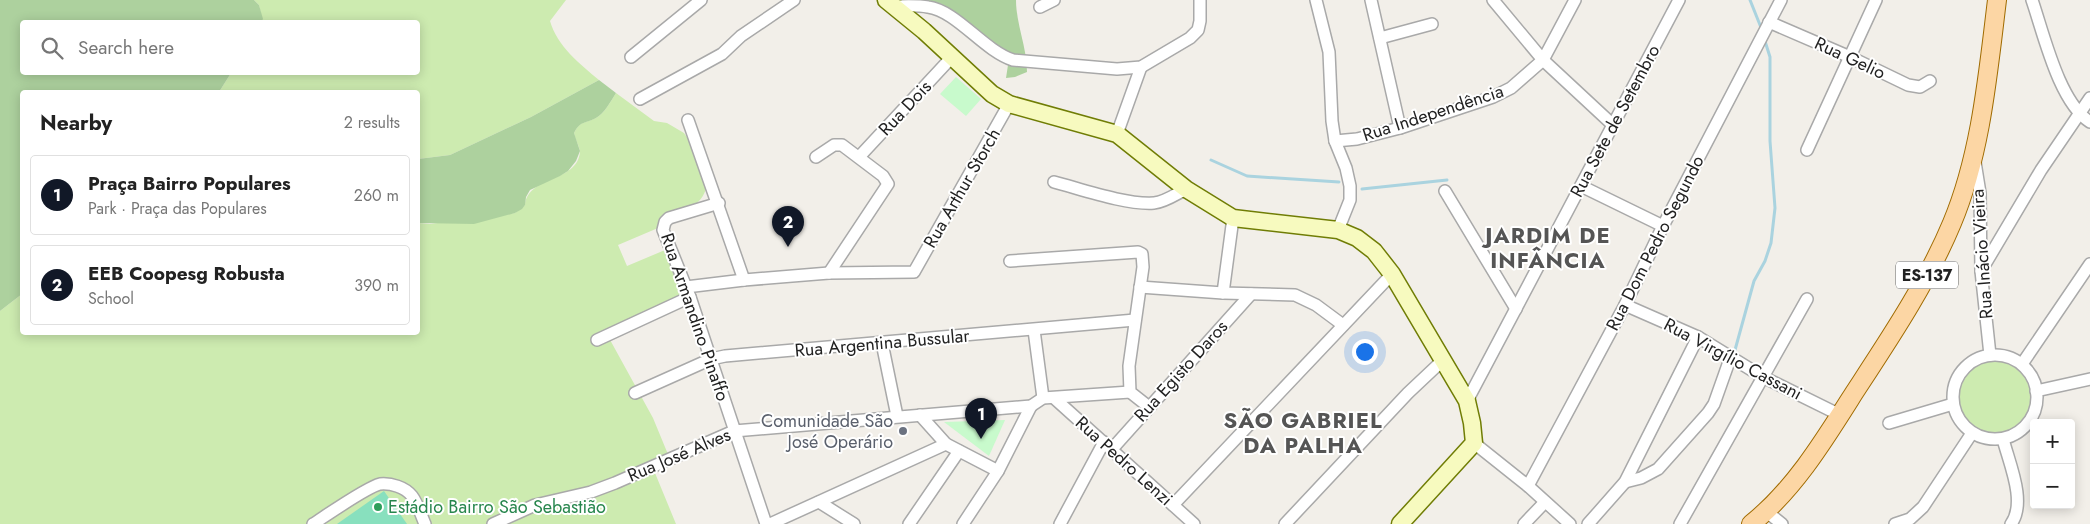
<!DOCTYPE html>
<meta charset="utf-8">
<style>
:root{--surface:#fff;--page:#f6f6f6;--text:#222;--muted:#767676;--line:#e0e0e0;--accent:#111827}
body{margin:0;font-family:Jost,sans-serif;background:var(--page);color:var(--text)}
.controls{position:absolute;right:15px;bottom:15px;display:grid;overflow:hidden;border-radius:5px;box-shadow:0 2px 12px #0003}
.controls button{width:45px;height:45px;display:grid;place-items:center;padding:0;border:0;border-bottom:1px solid var(--line);background:var(--surface);color:var(--text);font:25px sans-serif}
.you{position:absolute;left:1364px;top:351px;width:18px;height:18px;margin:-12px;border:4px solid #fff;border-radius:50%;background:#1a73e8;box-shadow:0 0 0 8px #1a73e833}
.badge{display:grid;place-items:center;width:32px;height:32px;border-radius:50%;background:var(--accent);color:#fff;font-size:16px;font-weight:700}
.pin{position:absolute;translate:-50% -41px;filter:drop-shadow(0 1px 2px #0008)}
.pin::after{content:'';position:absolute;top:26px;width:18px;height:15px;background:inherit;clip-path:polygon(0 0,100% 0,50% 100%)}
.list{margin:0;padding:0;list-style:none}
h2{display:flex;justify-content:space-between;align-items:center;height:65px;margin:0;padding:0 20px;font-size:21px}
h2 small{font-size:16px;font-weight:400;color:var(--muted)}
.list li{display:grid;grid-template-columns:32px 1fr auto;gap:15px;align-items:center;box-sizing:border-box;height:80px;margin:0 10px 10px;padding:0 10px;border:1px solid var(--line);border-radius:5px}
.list b{display:block;font-size:19px;white-space:nowrap}
.list p{margin:0;font-size:16px;white-space:nowrap;color:var(--muted)}
.list em{font-size:16px;font-style:normal;color:var(--muted)}
.icon{flex:none;width:28px;height:28px;fill:none;stroke:currentColor;stroke-width:2;stroke-linecap:round;stroke-linejoin:round}
.map{position:relative;flex:none;width:2090px;height:524px;overflow:hidden}
.search{position:absolute;background:var(--surface);box-shadow:0 2px 12px #0003;left:20px;top:20px;width:400px;height:55px;display:flex;align-items:center;gap:12px;box-sizing:border-box;padding:0 18px;border-radius:5px;color:var(--muted);font-size:19px}
.panel{position:absolute;background:var(--surface);box-shadow:0 2px 12px #0003;left:20px;top:90px;width:400px;height:245px;border-radius:5px}
.map>svg:first-child{display:block}
.grass{fill:#cdebb0}
.forest{fill:#add19e}
.park{fill:#c8facc}
.pitch{fill:#88e0be}
.lines{fill:none;stroke-linecap:round;stroke-linejoin:round}
.stream{stroke:#aad3df;stroke-width:3}
.street-casing{stroke:#a9a9a9;stroke-width:14}
.secondary-casing{stroke:#707d05;stroke-width:19}
.primary-casing{stroke:#a06b00;stroke-width:20}
.street{stroke:#fff;stroke-width:11}
.secondary{stroke:#f7fabf;stroke-width:16}
.primary{stroke:#fcd6a4;stroke-width:18}
.worship-dot{fill:#6b7280;stroke:#fff;stroke-width:2}
.leisure-dot{fill:#2e9e5b;stroke:#fff;stroke-width:2}
.labels{text-anchor:middle;dominant-baseline:central;stroke-width:4;stroke-linejoin:round;paint-order:stroke}
.shield{fill:#fff;stroke:#646464;stroke-width:1}
.shield-label{font-size:16px;font-weight:bold;fill:#222}
.street-label{font-size:18px;fill:#222;stroke:#fff}
.worship-label{font-size:18px;fill:#5b616d;stroke:#fff;text-anchor:end}
.leisure-label{font-size:18px;fill:#27864d;stroke:#fff;text-anchor:start}
.district-label{font-size:22px;font-weight:bold;letter-spacing:1px;fill:#555;stroke:#fff}
</style>
<div class="map">
<svg width="2090" height="524" viewBox="0 0 2090 524">
<rect width="100%" height="100%" fill="#f2efe9"/>
<g class="grass">
<path d="M254 0H566L550 21C557 46 580 64 599 80L531 117 450 155 418 159V92H219L231 73 418 72V22H261L262 19 259 5Z"/>
<path d="M616 93 654 121 667 123 684 133 695 149 708 183C706 189 704 196 699 201 689 211 657 210 658 228L618 245 627 266 665 250 688 300 609 338 653 418 672 464 655 473 676 524H0V311L22 294V332H418V223L430 224 515 213 525 205C528 175 577 183 580 152 580 148 575 139 574 133 581 120 584 124 596 118 604 114 611 101 616 93Z"/>
<circle cx="1995" cy="396" r="37"/>
</g>
<g class="forest">
<polygon points="0,0 254,0 259,5 263,19 261,22 22,22 22,72 231,73 219,92 22,92 22,294 0,311"/>
<path d="M921 0H1016C1016 24 1027 47 1027 72L1015 77 1006 78 1008 65 1006 60 986 50Z"/>
<path d="M599 80 616 93C611 101 604 114 596 118 585 124 581 120 574 133L580 151 576 161 568 171 560 176 530 190 526 197 525 205 522 209 515 213 474 224 418 223V159L450 155 531 117Z"/>
</g>
<g class="park">
<polygon points="956,77 981,99 966,116 940,94"/>
<polygon points="1005,420 989,456 944,422"/>
</g>
<polygon class="pitch" points="384,491 407,524 337,524"/>
<g class="lines">
<g class="stream">
<polyline points="1750,0 1762,30"/>
<polyline points="1211,160 1247,176 1339,182"/>
<polyline points="1362,189 1447,180"/>
<polyline points="1735,350 1754,281 1765,261 1771,243 1775,208 1770,141 1770,57 1764,38"/>
</g>
<defs>
<g id="street">
<polyline points="1316,0 1329,52 1332,121 1335,141 1346,168 1350,186 1350,200 1338,230"/>
<polyline points="1371,0 1400,128"/>
<polyline points="1493,0 1543,60 1613,125"/>
<path d="M2032 0C2044 35 2059 102 2090 122"/>
<path d="M893 6C904 6 917 5 928 7 957 11 983 50 1013 60L1117 69 1141 67 1190 38 1198 30 1200 21V0"/>
<polyline points="1040,7 1054,0"/>
<polyline points="1769,22 1850,57 1908,85 1920,87 1930,81"/>
<polyline points="1380,38 1432,24"/>
<polyline points="631,57 701,0"/>
<polyline points="640,99 722,54 741,36 794,0"/>
<polyline points="688,120 744,280"/>
<polyline points="1117,134 1141,67"/>
<polyline points="1335,141 1357,139 1400,128 1493,97 1511,88 1543,60 1575,0"/>
<polyline points="1807,150 1876,0"/>
<polyline points="816,157 834,145 842,145 883,176 888,184 829,273"/>
<polyline points="859,157 951,58"/>
<polyline points="1975,162 1980,193 1981,271 1990,355"/>
<path d="M1054 182C1081 189 1126 205 1154 203 1165 202 1176 194 1186 189"/>
<polyline points="1581,186 1663,226"/>
<polyline points="1445,191 1516,309"/>
<polyline points="719,203 669,218 665,222 663,230 690,297 766,524"/>
<polyline points="1010,261 1138,252 1142,254 1143,267 1129,366 1130,392 1149,407"/>
<polyline points="1981,271 2041,170 2090,98"/>
<polyline points="686,287 744,280 829,273 914,272 1009,104"/>
<polyline points="1140,287 1223,293 1295,295 1316,305 1343,325"/>
<polyline points="1223,293 1233,218"/>
<polyline points="1625,305 1698,337 1763,377 1840,415"/>
<polyline points="1034,330 1043,398"/>
<polyline points="597,340 690,297"/>
<polyline points="882,343 897,416"/>
<circle cx="1995" cy="397" r="42"/>
<polyline points="2022,364 2090,264"/>
<polyline points="2036,391 2090,379"/>
<polyline points="635,393 711,359 725,356 1135,320"/>
<polyline points="1054,398 1194,524"/>
<polyline points="1467,401 1679,0"/>
<polyline points="920,415 946,444 998,471"/>
<polyline points="1889,423 1953,404"/>
<path d="M2003 439C2009 463 2027 502 2011 524"/>
<polyline points="1474,443 1528,486 1570,524"/>
<polyline points="1112,449 1251,294"/>
<polyline points="1625,482 1641,478 1658,469 1708,413 1714,404 1731,356"/>
<polyline points="1528,486 1625,305 1663,226 1781,0"/>
<polyline points="819,502 854,524"/>
<polyline points="1173,505 1392,274"/>
<polyline points="1767,512 1782,524"/>
<path d="M313 524C327 515 367 487 380 484 391 483 405 487 412 496 418 504 421 515 425 524"/>
<polyline points="493,524 535,505 591,492 615,483 734,431 1031,406 1043,398 1130,392"/>
<polyline points="770,524 946,444"/>
<polyline points="909,524 959,451"/>
<polyline points="963,524 998,471 1031,406"/>
<polyline points="1060,524 1104,442"/>
<polyline points="1285,524 1408,393 1442,361"/>
<polyline points="1524,524 1545,502"/>
<polyline points="1588,524 1625,482 1698,337"/>
<polyline points="1680,524 1807,299"/>
<polyline points="1895,524 1910,519 1923,507 1972,433"/>
</g>
<polyline id="secondary" points="886,0 924,31 992,94 1009,104 1117,134 1186,189 1233,218 1338,230 1357,238 1374,251 1392,274 1467,401 1472,423 1474,443 1400,524"/>
<path id="primary" d="M1751 524C1794 490 1825 439 1854 393 1890 338 1927 283 1952 223 1981 154 1988 73 1997 0"/>
</defs>
<use href="#street" class="street-casing"/>
<use href="#secondary" class="secondary-casing"/>
<use href="#primary" class="primary-casing"/>
<use href="#street" class="street"/>
<use href="#secondary" class="secondary"/>
<use href="#primary" class="primary"/>
</g>
<circle class="worship-dot" cx="903" cy="431" r="5"/>
<circle class="leisure-dot" cx="378" cy="507" r="5"/>
<g class="labels">
<rect class="shield" x="1896" y="261.5" width="62" height="27" rx="4"/>
<g class="shield-label">
<text x="1927" y="275">ES-137</text>
</g>
<g class="street-label">
<text transform="translate(1850 58) rotate(25)">Rua Gelio</text>
<text transform="translate(905 108) rotate(-47)">Rua Dois</text>
<text transform="translate(1433 113) rotate(-18)">Rua Independência</text>
<text transform="translate(1615 121) rotate(-62)">Rua Sete de Setembro</text>
<text transform="translate(962 188) rotate(-60)">Rua Arthur Storch</text>
<text transform="translate(1655 243) rotate(-63)">Rua Dom Pedro Segundo</text>
<text transform="translate(1982 254) rotate(-94)">Rua Inácio Vieira</text>
<text transform="translate(695 317) rotate(71)">Rua Armandino Pinaffo</text>
<text transform="translate(882 343) rotate(-5)">Rua Argentina Bussular</text>
<text transform="translate(1733 359) rotate(28)">Rua Virgílio Cassani</text>
<text transform="translate(1181 371) rotate(-48)">Rua Egisto Daros</text>
<text transform="translate(679 455) rotate(-23)">Rua José Alves</text>
<text transform="translate(1124 461) rotate(42)">Rua Pedro Lenzi</text>
</g>
<g class="worship-label">
<text x="893" y="421">Comunidade São<tspan x="893" dy="21">José Operário</tspan></text>
</g>
<g class="leisure-label">
<text x="388" y="507">Estádio Bairro São Sebastião</text>
</g>
<g class="district-label">
<text x="1548" y="235">JARDIM DE<tspan x="1548" dy="25">INFÂNCIA</tspan></text>
<text x="1303" y="420">SÃO GABRIEL<tspan x="1303" dy="25">DA PALHA</tspan></text>
</g>
</g>
</svg>
<div class="controls">
<button>+</button>
<button>−</button>
</div>
<div class="you"></div>
<div class="pin badge" style="left:981px;top:439px">1</div>
<div class="pin badge" style="left:788px;top:247px">2</div>
<div class="search"><svg class="icon" aria-label="search" viewBox="0 0 24 24"><circle cx="10" cy="10" r="6"/><path d="M15 15l6 6"/></svg>Search here</div>
<section class="panel">
<h2>Nearby<small>2 results</small></h2>
<ul class="list">
<li><span class="badge">1</span><div><b>Praça Bairro Populares</b><p>Park · Praça das Populares</p></div><em>260 m</em></li>
<li><span class="badge">2</span><div><b>EEB Coopesg Robusta</b><p>School</p></div><em>390 m</em></li>
</ul>
</section>
</div>
